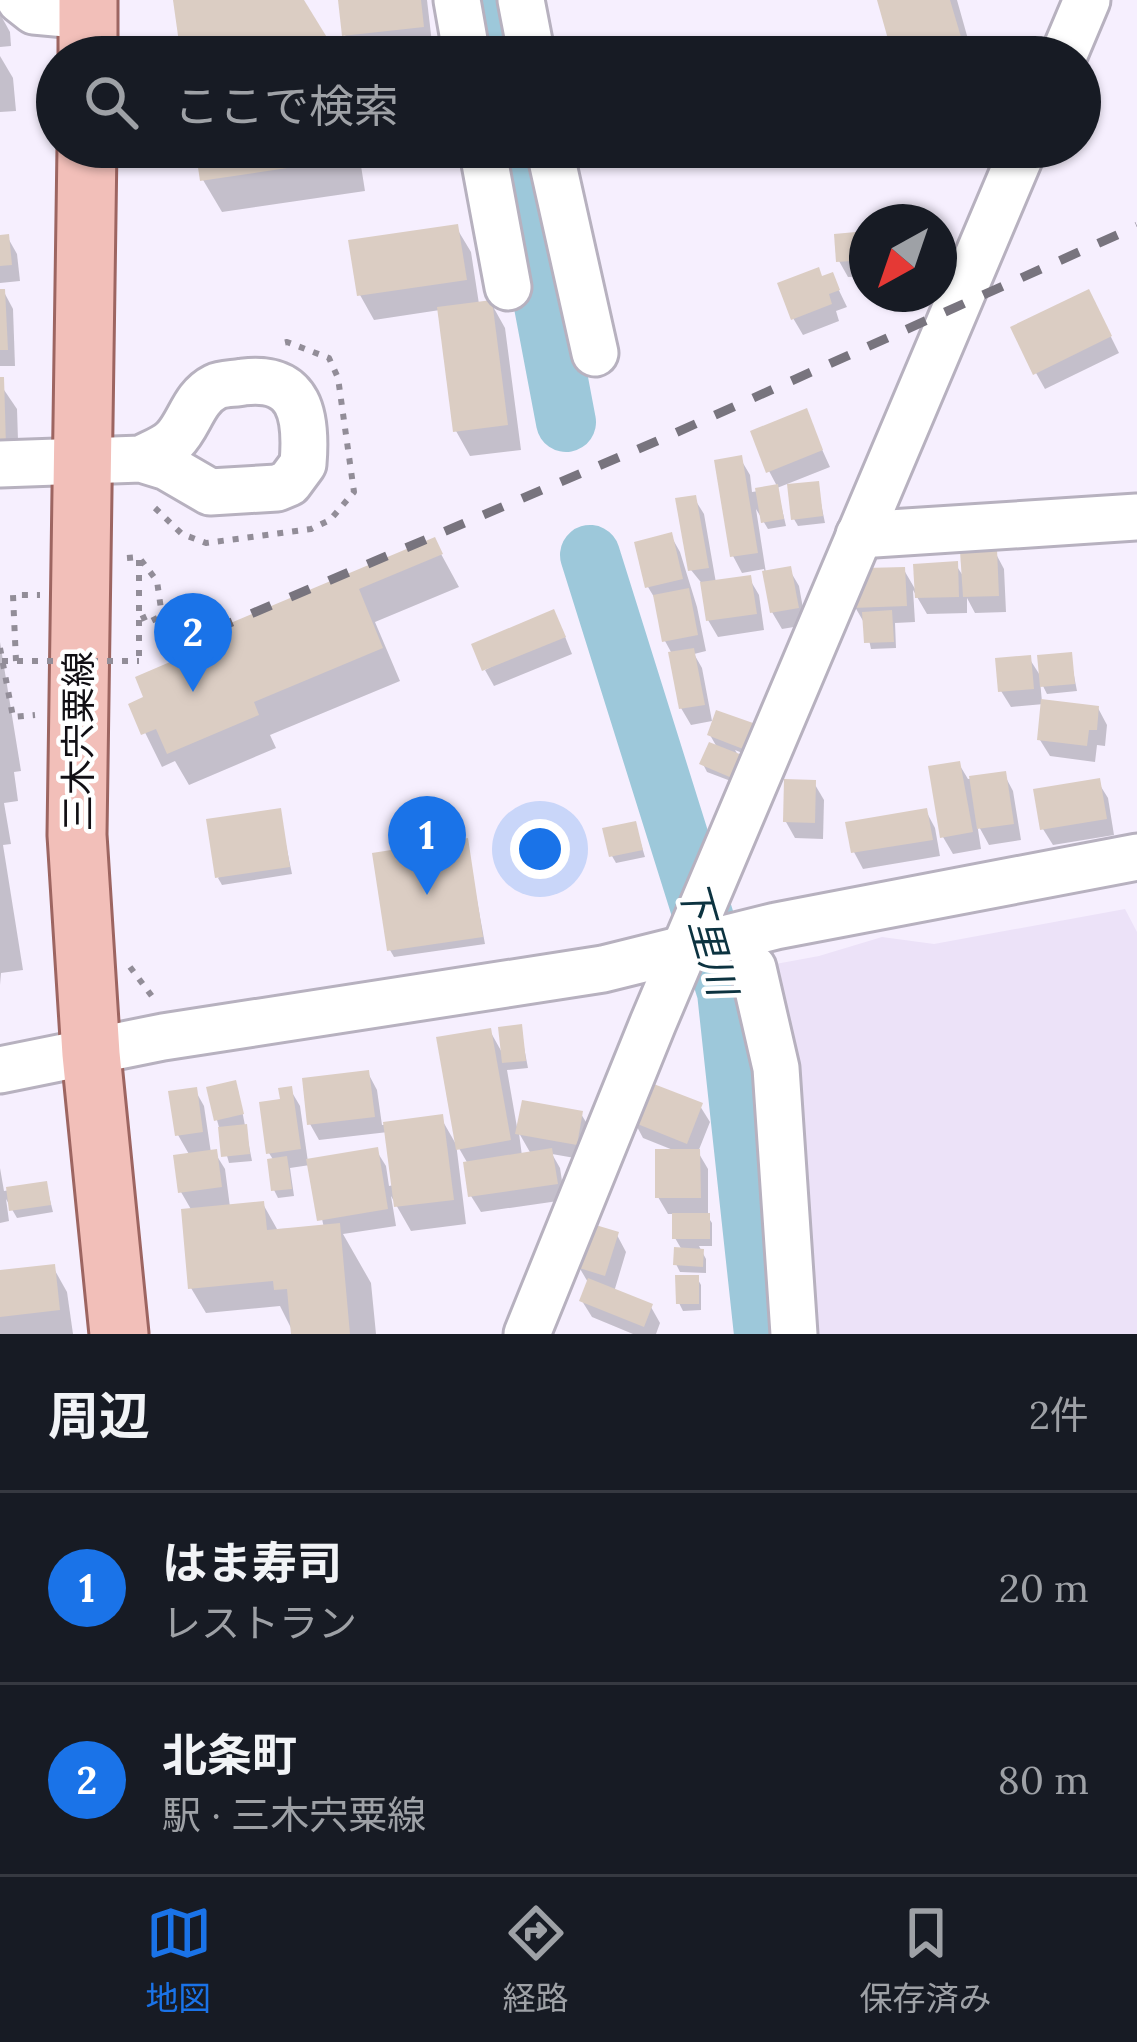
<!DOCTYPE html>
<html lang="ja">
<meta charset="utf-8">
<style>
:root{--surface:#171b24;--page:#242831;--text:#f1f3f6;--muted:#9ea1a6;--line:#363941;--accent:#1a73e8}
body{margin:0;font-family:Lora,"Noto Sans JP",serif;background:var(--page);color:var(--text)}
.compass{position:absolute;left:849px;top:204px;width:108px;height:108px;border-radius:50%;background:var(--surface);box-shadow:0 3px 9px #0004;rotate:220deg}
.you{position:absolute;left:540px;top:849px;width:42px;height:42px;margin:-30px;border:9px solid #fff;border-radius:50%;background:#1a73e8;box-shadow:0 0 0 18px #1a73e833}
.badge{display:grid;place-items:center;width:78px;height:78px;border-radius:50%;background:var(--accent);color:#fff;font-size:39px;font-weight:700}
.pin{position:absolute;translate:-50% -99px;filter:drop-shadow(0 3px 6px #0008)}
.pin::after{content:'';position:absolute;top:63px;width:42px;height:36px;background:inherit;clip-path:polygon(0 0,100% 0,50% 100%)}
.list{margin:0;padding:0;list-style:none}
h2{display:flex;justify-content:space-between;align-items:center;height:156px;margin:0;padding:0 48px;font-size:51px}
h2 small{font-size:39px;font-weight:400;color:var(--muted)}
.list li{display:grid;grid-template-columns:78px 1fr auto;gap:36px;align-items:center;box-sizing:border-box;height:192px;padding:0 48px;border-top:3px solid var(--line)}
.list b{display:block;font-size:45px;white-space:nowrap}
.list p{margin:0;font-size:39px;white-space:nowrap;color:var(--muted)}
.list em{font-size:39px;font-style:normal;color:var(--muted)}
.icon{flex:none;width:66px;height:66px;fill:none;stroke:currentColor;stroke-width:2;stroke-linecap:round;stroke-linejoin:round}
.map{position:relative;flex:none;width:1137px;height:1334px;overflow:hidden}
.search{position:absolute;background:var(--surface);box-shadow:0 3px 9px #0004;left:36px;right:36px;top:36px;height:132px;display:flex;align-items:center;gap:30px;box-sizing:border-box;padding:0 42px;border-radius:66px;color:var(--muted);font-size:45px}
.sheet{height:540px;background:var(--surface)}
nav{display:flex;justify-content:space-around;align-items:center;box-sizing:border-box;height:168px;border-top:3px solid var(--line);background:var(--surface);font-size:33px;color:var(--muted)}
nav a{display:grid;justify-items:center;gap:6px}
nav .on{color:var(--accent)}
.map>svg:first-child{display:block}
.built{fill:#ece2f8}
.shadow{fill:#0003;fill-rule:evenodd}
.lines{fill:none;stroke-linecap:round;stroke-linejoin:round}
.river{stroke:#9dc8da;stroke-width:60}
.building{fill:#dbcdc3}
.minor-casing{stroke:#b7b1bf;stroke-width:51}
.major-casing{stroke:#9d6561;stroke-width:63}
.path{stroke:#928d98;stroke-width:6;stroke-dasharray:6 9;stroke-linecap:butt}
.minor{stroke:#fff;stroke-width:45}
.major{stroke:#f2bfb9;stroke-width:57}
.rail{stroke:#78747e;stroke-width:9;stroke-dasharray:21 21;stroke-linecap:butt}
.path-bridge{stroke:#928d98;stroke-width:6;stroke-dasharray:6 9;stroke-linecap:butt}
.labels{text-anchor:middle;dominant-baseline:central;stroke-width:9;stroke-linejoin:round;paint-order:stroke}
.street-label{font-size:36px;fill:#110f14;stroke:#fff}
.water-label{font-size:39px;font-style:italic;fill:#0c3340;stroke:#fff}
</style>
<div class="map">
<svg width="1137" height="1334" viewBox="0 0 1137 1334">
<rect width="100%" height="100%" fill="#f6effe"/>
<polygon class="built" points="1125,909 1137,932 1137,1334 781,1334 764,1224 771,1144 738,971 819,956 882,937 934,944"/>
<g class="shadow">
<polygon points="341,0 427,0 432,43 355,52 345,35"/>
<polygon points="880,0 957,0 973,57 897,57"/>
<polygon points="0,14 10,32 11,46 0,47"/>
<polygon points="0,56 13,78 16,111 0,112"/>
<polygon points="198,147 358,147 365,191 222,212 203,180"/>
<polygon points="456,227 471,252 479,304 491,303 505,328 521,450 470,456 456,431 440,310 374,320 360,295"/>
<polygon points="867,234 867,276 848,277 839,261"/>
<polygon points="0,238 8,238 17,254 20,281 0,283"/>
<polygon points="832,276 847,307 836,311 839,321 803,335 793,318 823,279"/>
<polygon points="4,292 13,309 15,366 0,366 0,293"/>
<polygon points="1097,309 1119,353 1045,389 1036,373"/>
<polygon points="0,384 17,409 19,471 0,471"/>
<polygon points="805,412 830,467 777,488 786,526 768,529 756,509 766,573 789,569 799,586 806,625 782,629 772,612 764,569 742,573 733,556 740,458 750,475 752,492 778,488 769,471"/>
<polygon points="817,484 825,523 798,526 794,519"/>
<polygon points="694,498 704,514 716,583 749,578 759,595 764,630 718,637 708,620 704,586 691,570"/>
<polygon points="671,536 680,552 697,607 706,651 694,654 702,668 712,721 691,725 681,708 671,652 665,641 657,602 648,587"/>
<polygon points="434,541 459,587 375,622 400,681 270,735 276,748 189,785 175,761 162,767 132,706"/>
<polygon points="995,552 1004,569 1006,612 975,613 967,598 967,613 927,614 913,590 915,622 895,623 896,648 871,649 866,626 855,607 904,570 918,594 956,565 965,579"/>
<polygon points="562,629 572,654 494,686 485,670"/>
<polygon points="0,642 21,771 14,772 18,801 4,803 11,844 3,845 23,970 1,973 0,985"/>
<polygon points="1070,655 1077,691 1047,694 1040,680 1042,702 1098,708 1107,725 1105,746 1097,745 1095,762 1050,756 1040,740 1044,704 1011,707 1001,691 1029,658 1043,680"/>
<polygon points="751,725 755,733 747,755 735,750 744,765 736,783 707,772 703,764 718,749 710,735"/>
<polygon points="959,764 968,779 1004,774 1013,791 1021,840 989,845 977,823 981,849 953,854 943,837"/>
<polygon points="1098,782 1108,798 1114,835 1053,845 1043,829"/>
<polygon points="814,783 824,800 823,839 795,838 786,822"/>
<polygon points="279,811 292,874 222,885 218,878"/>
<polygon points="926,811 935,828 940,856 863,869 854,852"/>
<polygon points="635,824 645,857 616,863 612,856"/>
<polygon points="466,841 485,944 394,957 390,950"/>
<path d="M520 1027 528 1068 507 1070 518 1133 581 1114 591 1130 586 1160 552 1154 560 1168 565 1200 481 1212 471 1196 468 1164 456 1143 466 1224 411 1231 391 1196 396 1226 343 1234 371 1283 376 1334H294L280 1306 206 1313 191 1288 192 1211 181 1192 190 1156 178 1135 195 1090 204 1106 211 1153H215L225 1169 230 1207 263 1204 277 1229 324 1228 310 1165 290 1168 294 1196 278 1198 274 1190V1161L269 1153 290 1089 300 1106 308 1162 376 1150 386 1166 389 1186 394 1185 388 1132 319 1140 310 1124 368 1073 377 1090 382 1125 441 1118 457 1146 490 1031 504 1056ZM519 1133 531 1154 522 1156Z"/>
<polygon points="238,1090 252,1161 229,1163 217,1120"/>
<polygon points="700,1106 710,1122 698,1152 708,1169 708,1217 712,1223 712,1246 699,1246 706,1259 706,1273 680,1272 676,1264 682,1250 675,1238 675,1214 668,1214 658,1197 678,1152 643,1138 634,1121"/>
<polygon points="0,1168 4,1191 46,1184 53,1212 17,1218 6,1199 9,1221 0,1223"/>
<polygon points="617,1235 626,1252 614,1292 651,1307 660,1323 656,1334 633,1334 592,1317 582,1301 589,1284 579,1267"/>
<polygon points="53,1267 67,1292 73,1334 0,1334 0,1273"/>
<polygon points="697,1278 701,1285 701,1310 683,1311 679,1303"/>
</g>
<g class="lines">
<g class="river">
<polyline points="485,0 497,57"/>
<polyline points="514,147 566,422"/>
<polyline points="590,555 727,992 764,1334"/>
</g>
</g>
<g class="building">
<polygon points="173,0 304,0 331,44 333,57 181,57"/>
<polygon points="338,0 421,0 424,27 342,36"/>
<polygon points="877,0 950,0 967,57 893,57"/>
<polygon points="195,147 346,147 348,159 200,181"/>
<polygon points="458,224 467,280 357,296 348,240"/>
<polygon points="867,231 867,260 836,262 834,234"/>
<polygon points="9,234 12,265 0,266 0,235"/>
<polygon points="819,267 822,276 833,272 840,290 829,294 832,304 791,320 777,283"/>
<polygon points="0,289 5,289 8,350 0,350"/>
<polygon points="1089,289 1112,336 1033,375 1010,327"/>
<polygon points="492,300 508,425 453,432 437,307"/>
<polygon points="0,377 4,377 6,446 0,446"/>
<polygon points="807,408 823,450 766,473 750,431"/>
<polygon points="742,455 758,553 730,557 714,460"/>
<polygon points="819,481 823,516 791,520 787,484"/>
<polygon points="778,484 784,519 761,523 755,488"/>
<polygon points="696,495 709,568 688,571 675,498"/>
<polygon points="672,532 683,579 645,588 634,542"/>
<polygon points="435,537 443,554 359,589 383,648 254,702 259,715 167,754 156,729 141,735 128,704 143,697 135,677 212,644 207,633"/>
<polygon points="997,549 999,596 963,597 960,551"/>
<polygon points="958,561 959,597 915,598 913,564"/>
<polygon points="791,566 799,608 770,613 762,571"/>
<polygon points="905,567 907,606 852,608 865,568"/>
<polygon points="751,575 757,614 706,621 700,582"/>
<polygon points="689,588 698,635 662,642 653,595"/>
<polygon points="554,609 566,637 482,671 471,644"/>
<polygon points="892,610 894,642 864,643 862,612"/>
<polygon points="694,648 705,705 679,709 668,652"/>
<polygon points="1072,652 1075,684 1040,687 1037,655"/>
<polygon points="1031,655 1034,689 998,692 995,658"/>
<polygon points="1041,699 1099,706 1097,730 1089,730 1087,746 1037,740"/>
<polygon points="716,710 753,723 743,749 707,735"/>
<polygon points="709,742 742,755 732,778 699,764"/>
<polygon points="960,761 973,832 940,838 928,766"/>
<polygon points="1006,771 1014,824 977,829 969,776"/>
<polygon points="1100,778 1107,819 1040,830 1033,789"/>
<polygon points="784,779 816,780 815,823 783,822"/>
<polygon points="281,808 290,867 215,878 206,819"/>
<polygon points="927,808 933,840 851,853 845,822"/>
<polygon points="636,821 643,850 609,857 602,828"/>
<polygon points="468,838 483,937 387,951 372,853"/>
<polygon points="522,1024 526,1061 502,1063 498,1027"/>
<polygon points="491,1028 511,1140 456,1150 436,1037"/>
<polygon points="369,1070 375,1117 307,1125 302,1078"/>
<polygon points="236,1080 244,1114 214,1121 206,1087"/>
<polygon points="646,1081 703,1103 687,1144 630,1121"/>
<polygon points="292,1086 301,1149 266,1154 259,1102 280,1099 278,1088"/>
<polygon points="197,1087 203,1132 175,1136 168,1091"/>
<polygon points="522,1100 583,1111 577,1145 515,1134"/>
<polygon points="443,1114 454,1200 394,1207 383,1122"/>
<polygon points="247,1124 250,1154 221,1157 218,1127"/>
<polygon points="378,1147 388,1209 317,1221 306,1159"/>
<polygon points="552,1148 558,1184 468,1197 463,1162"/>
<polygon points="217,1149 222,1187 178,1193 173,1155"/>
<polygon points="655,1149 700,1149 701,1198 655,1198"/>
<polygon points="287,1156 292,1189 271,1191 267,1159"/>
<polygon points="47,1181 51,1205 9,1211 6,1187"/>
<polygon points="264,1201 267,1230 340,1223 350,1334 291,1334 287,1289 274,1290 273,1281 188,1289 181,1209"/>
<rect x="672" y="1213" width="38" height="26"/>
<polygon points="589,1223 619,1232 605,1276 576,1267"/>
<polygon points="674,1247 704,1249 703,1267 673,1265"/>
<polygon points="55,1264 60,1310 0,1317 0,1270"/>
<polygon points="675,1275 699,1275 699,1304 676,1304"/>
<polygon points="588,1278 653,1304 644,1327 579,1301"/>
</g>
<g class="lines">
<defs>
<g id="minor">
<polyline points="20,0 34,11 88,16"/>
<polyline points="457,0 467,57"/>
<polyline points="521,0 532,57"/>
<polyline points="1063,57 1087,0"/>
<polyline points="482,147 508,287"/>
<polyline points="549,147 595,353"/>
<path d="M0 464 141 459 167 467 210 492 277 488 289 483 303 464C307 416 301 375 243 382 234 384 223 383 215 387 193 398 190 424 174 440 165 449 152 453 141 459"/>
<polyline points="859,535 1137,517"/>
<polyline points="753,968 776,1068 794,1334"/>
<polyline points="0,1070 163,1037 603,969 776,926 1137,857"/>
<polyline points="527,1334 653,1023 1024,147"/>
</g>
<g id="major">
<polyline points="88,57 88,0"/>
<polyline points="87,147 77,835 91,1054 119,1334"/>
</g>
</defs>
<use href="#minor" class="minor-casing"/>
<use href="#major" class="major-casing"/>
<g class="path">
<polyline points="155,508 182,534 206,543 311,529 330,520 354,492 338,378 329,358 287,342 278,344"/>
<polyline points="127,558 139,557 139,661"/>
<polyline points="141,560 157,581 161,609 185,656"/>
<polyline points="141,619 152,614 175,660"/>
<polyline points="0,648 13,717 35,715"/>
<polyline points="16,661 13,595 40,595"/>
<polyline points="130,967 154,999"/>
</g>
<use href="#minor" class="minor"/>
<use href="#major" class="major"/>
<polyline class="rail" points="213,630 664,438 1137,226"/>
<polyline class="path-bridge" points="2,661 139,661"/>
</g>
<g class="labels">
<g class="street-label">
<text transform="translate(78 741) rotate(-90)">三木宍粟線</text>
</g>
<g class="water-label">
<text transform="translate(708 938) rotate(74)">下里川</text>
</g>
</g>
</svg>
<svg class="compass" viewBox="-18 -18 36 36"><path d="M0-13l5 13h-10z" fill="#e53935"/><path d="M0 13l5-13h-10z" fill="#9ea1a6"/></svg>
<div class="you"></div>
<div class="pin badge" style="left:427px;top:895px">1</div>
<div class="pin badge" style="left:193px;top:692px">2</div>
<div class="search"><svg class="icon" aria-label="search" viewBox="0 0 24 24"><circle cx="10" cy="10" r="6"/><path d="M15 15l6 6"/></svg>ここで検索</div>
</div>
<section class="sheet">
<h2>周辺<small>2件</small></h2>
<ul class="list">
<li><span class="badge">1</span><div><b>はま寿司</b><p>レストラン</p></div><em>20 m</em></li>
<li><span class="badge">2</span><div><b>北条町</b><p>駅 · 三木宍粟線</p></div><em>80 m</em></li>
</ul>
</section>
<nav>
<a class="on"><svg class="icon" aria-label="map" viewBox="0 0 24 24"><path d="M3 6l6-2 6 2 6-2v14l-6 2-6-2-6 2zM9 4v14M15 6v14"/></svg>地図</a>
<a><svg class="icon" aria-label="directions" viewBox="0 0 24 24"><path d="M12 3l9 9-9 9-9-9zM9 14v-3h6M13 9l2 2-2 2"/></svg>経路</a>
<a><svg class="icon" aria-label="saved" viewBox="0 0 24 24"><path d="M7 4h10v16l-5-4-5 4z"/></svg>保存済み</a>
</nav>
